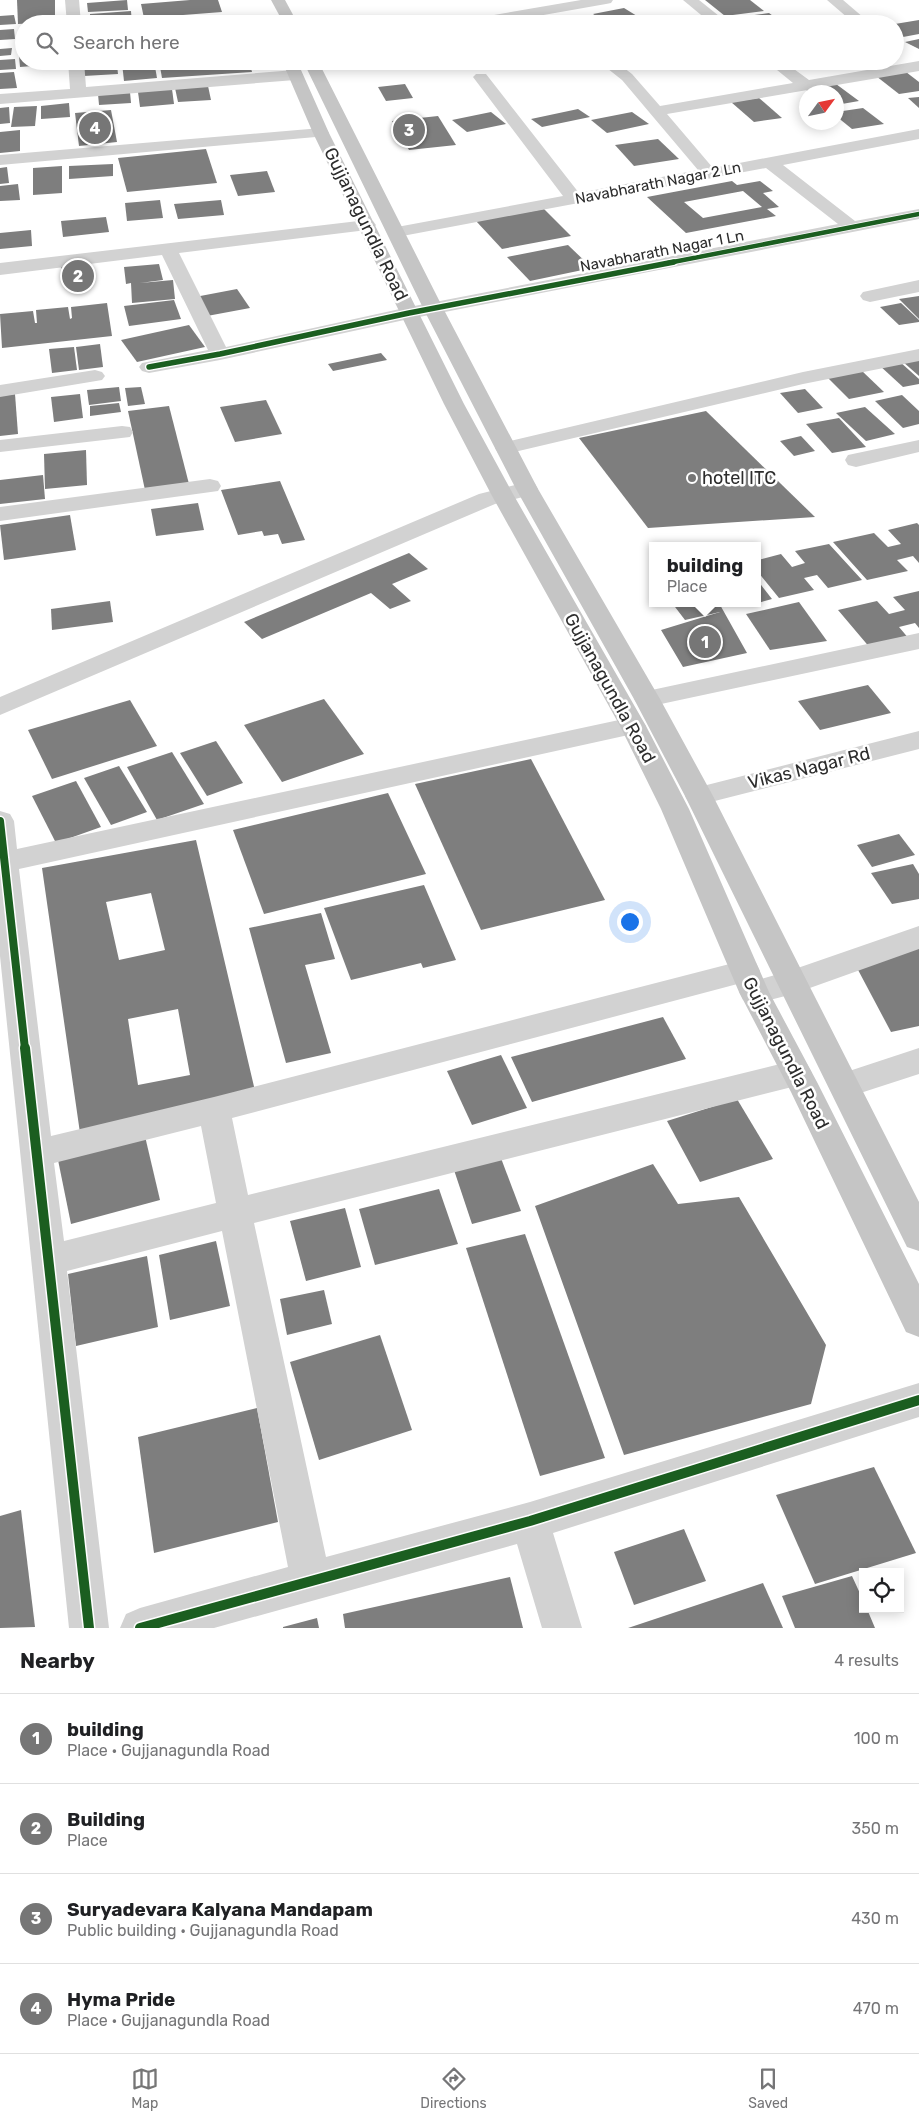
<!DOCTYPE html>
<meta charset="utf-8">
<style>
:root{--surface:#fff;--page:#f2f2f2;--text:#202124;--muted:#757577;--line:#e0e0e0;--accent:#767676}
body{margin:0;font-family:Rubik,sans-serif;background:var(--page);color:var(--text)}
.controls{position:absolute;right:15px;bottom:15px;display:grid;overflow:hidden;border-radius:0px;box-shadow:0 2px 12px #0003}
.controls button{width:45px;height:45px;display:grid;place-items:center;padding:0;border:0;border-bottom:1px solid var(--line);background:var(--surface);color:var(--text);font:25px sans-serif}
.compass{position:absolute;left:799px;top:85px;width:45px;height:45px;border-radius:50%;background:var(--surface);box-shadow:0 2px 12px #0003;rotate:57deg}
.you{position:absolute;left:629px;top:921px;width:18px;height:18px;margin:-12px;border:4px solid #fff;border-radius:50%;background:#1a73e8;box-shadow:0 0 0 8px #1a73e833}
.badge{display:grid;place-items:center;width:32px;height:32px;border-radius:50%;background:var(--accent);color:#fff;font-size:16px;font-weight:700}
.pin{position:absolute;translate:-50% -50%;border:2px solid #fff;box-shadow:0 1px 5px #0006}
.popup{position:absolute;left:649px;top:542px;width:112px;height:65px;box-sizing:border-box;display:grid;place-content:center;border-radius:0px;background:var(--surface);filter:drop-shadow(0 1px 4px #0005);font-size:16px;white-space:nowrap;color:var(--muted)}
.popup b{font-size:19px;color:var(--text)}
.popup::after{content:'';position:absolute;left:50%;top:100%;margin-left:-10px;border:10px solid transparent;border-top-color:var(--surface)}
.list{margin:0;padding:0;list-style:none}
h2{display:flex;justify-content:space-between;align-items:center;height:65px;margin:0;padding:0 20px;font-size:21px}
h2 small{font-size:16px;font-weight:400;color:var(--muted)}
.list li{display:grid;grid-template-columns:32px 1fr auto;gap:15px;align-items:center;box-sizing:border-box;height:90px;padding:0 20px;border-top:1px solid var(--line)}
.list b{display:block;font-size:19px;white-space:nowrap}
.list p{margin:0;font-size:16px;white-space:nowrap;color:var(--muted)}
.list em{font-size:16px;font-style:normal;color:var(--muted)}
.icon{flex:none;width:28px;height:28px;fill:none;stroke:currentColor;stroke-width:2;stroke-linecap:round;stroke-linejoin:round}
.map{position:relative;flex:none;width:919px;height:1628px;overflow:hidden}
.search{position:absolute;background:var(--surface);box-shadow:0 2px 12px #0003;left:15px;right:15px;top:15px;height:55px;display:flex;align-items:center;gap:12px;box-sizing:border-box;padding:0 18px;border-radius:28px;color:var(--muted);font-size:19px}
.sheet{height:425px;background:var(--surface)}
nav{display:flex;justify-content:space-around;align-items:center;box-sizing:border-box;height:70px;border-top:1px solid var(--line);background:var(--surface);font-size:14px;color:var(--muted)}
nav a{display:grid;justify-items:center;gap:2px}
nav .on{color:var(--accent)}
.map>svg:first-child{display:block}
.building{fill:#7e7e7e;fill-rule:evenodd}
.lines{fill:none;stroke-linecap:round;stroke-linejoin:round}
.minor{fill:#d2d2d2;fill-rule:evenodd}
.major{fill:#c5c5c5;fill-rule:evenodd}
.cycleway-far3-casing{stroke:#fff;stroke-width:6}
.cycleway-far2-casing{stroke:#fff;stroke-width:8}
.cycleway-far1-casing{stroke:#fff;stroke-width:11}
.cycleway-casing{stroke:#fff;stroke-width:13}
.cycleway-far3{stroke:#1b5e20;stroke-width:4.5}
.cycleway-far2{stroke:#1b5e20;stroke-width:5.5}
.cycleway-far1{stroke:#1b5e20;stroke-width:8}
.cycleway{stroke:#1b5e20;stroke-width:10}
.poi-dot{fill:#767676;stroke:#fff;stroke-width:2}
.labels{text-anchor:middle;dominant-baseline:central;stroke-width:5;stroke-linejoin:round;paint-order:stroke}
.far-street-label{font-size:15px;fill:#2d2d2d;stroke:#fff}
.street-label{font-size:18px;fill:#2d2d2d;stroke:#fff}
.poi-label{font-size:18px;fill:#2d2d2d;stroke:#fff;text-anchor:start}
</style>
<div class="map">
<svg width="919" height="1628" viewBox="0 0 919 1628">
<rect width="100%" height="100%" fill="#fff"/>
<g class="building">
<polygon points="17,0 55,0 55,22 18,24"/>
<polygon points="127,0 128,10 88,12 87,3"/>
<polygon points="190,0 218,0 222,12 144,18 141,4"/>
<polygon points="705,0 750,0 764,11 725,16"/>
<polygon points="624,8 650,24 608,24 593,14"/>
<polygon points="131,11 132,24 90,24 90,14"/>
<polygon points="769,13 784,24 738,24 731,18"/>
<polygon points="14,15 16,24 0,25 0,16"/>
<polygon points="919,20 919,34 903,37 895,32 895,24"/>
<polygon points="14,29 15,39 0,40 0,30"/>
<polygon points="919,39 919,49 905,42"/>
<polygon points="12,48 11,55 0,56 0,49"/>
<polygon points="24,55 24,61 56,61 57,64 20,67 19,56"/>
<polygon points="15,59 16,69 0,70 0,60"/>
<polygon points="154,61 157,78 124,81 122,63"/>
<polygon points="159,61 249,61 252,72 162,78"/>
<polygon points="117,65 118,74 84,76 84,67"/>
<polygon points="14,72 17,88 0,89 0,73"/>
<polygon points="906,72 919,82 919,91 899,94 876,76"/>
<polygon points="405,84 413,98 386,101 378,87"/>
<polygon points="836,84 859,101 836,105 836,92 809,92 805,89"/>
<polygon points="208,86 211,100 178,102 175,88"/>
<polygon points="172,89 174,104 140,107 138,92"/>
<polygon points="130,92 131,103 99,105 98,94"/>
<polygon points="919,97 919,108 908,98"/>
<polygon points="759,98 782,118 754,122 731,102"/>
<polygon points="69,103 70,117 41,119 41,106"/>
<polygon points="37,106 35,126 11,127 14,107"/>
<polygon points="9,107 10,123 0,124 0,108"/>
<polygon points="863,108 884,124 852,129 836,116 836,112"/>
<polygon points="578,109 590,117 542,127 531,119"/>
<polygon points="111,110 117,142 79,146 75,113"/>
<polygon points="491,112 506,124 467,132 452,120"/>
<polygon points="632,112 649,124 607,133 591,120"/>
<polygon points="438,116 456,145 409,150 392,121"/>
<polygon points="20,130 20,151 0,153 0,132"/>
<polygon points="658,139 679,159 634,166 615,145"/>
<polygon points="206,149 217,183 127,192 118,158"/>
<polygon points="113,164 113,176 69,179 69,166"/>
<polygon points="62,166 62,193 33,195 33,168"/>
<polygon points="7,167 9,183 0,184 0,168"/>
<polygon points="267,171 275,192 238,196 230,175"/>
<path d="M732 181 737 185 760 181 773 191 763 193 779 207 767 209 776 216 686 233 647 197ZM743 191 762 207 703 218 684 202Z"/>
<polygon points="18,184 20,200 0,201 0,186"/>
<polygon points="160,200 163,218 127,221 125,203"/>
<polygon points="221,200 224,215 178,219 174,204"/>
<polygon points="544,209 571,236 502,249 476,221"/>
<polygon points="106,217 109,232 63,237 61,221"/>
<polygon points="31,230 32,246 0,249 0,233"/>
<polygon points="568,245 592,268 530,281 507,257"/>
<polygon points="87,263 93,284 69,286 61,267"/>
<polygon points="159,264 163,280 140,283 173,280 175,299 132,303 131,283 126,284 124,267"/>
<polygon points="237,289 250,308 207,316 195,297"/>
<polygon points="919,296 919,319 899,299"/>
<polygon points="174,300 181,319 129,326 124,306"/>
<polygon points="107,303 112,336 2,348 0,314 33,311 35,323 37,323 36,310 68,307 70,319 72,318 71,307"/>
<polygon points="901,303 919,320 919,322 899,325 880,307"/>
<polygon points="189,325 205,347 137,362 121,340"/>
<polygon points="100,344 103,367 79,370 76,347"/>
<polygon points="74,347 77,370 52,373 49,349"/>
<polygon points="381,353 387,360 333,371 328,364"/>
<polygon points="919,357 919,376 902,361"/>
<polygon points="899,361 919,379 919,384 903,387 879,365"/>
<polygon points="862,371 884,392 849,399 827,377"/>
<polygon points="119,387 121,401 89,405 87,390"/>
<polygon points="141,387 145,404 128,406 125,388"/>
<polygon points="805,389 823,408 798,413 780,393"/>
<polygon points="15,394 18,434 0,436 0,396"/>
<polygon points="80,394 83,418 54,422 51,397"/>
<polygon points="902,395 919,411 919,424 903,428 875,401"/>
<polygon points="266,400 282,434 235,442 220,407"/>
<polygon points="119,403 121,412 90,416 90,406"/>
<polygon points="169,406 189,484 145,490 128,411"/>
<polygon points="865,407 895,434 866,441 836,413"/>
<polygon points="706,411 815,517 648,528 579,438"/>
<polygon points="839,418 866,447 832,453 806,424"/>
<polygon points="801,436 815,451 794,456 780,441"/>
<polygon points="86,450 87,485 45,489 44,454"/>
<polygon points="43,475 45,499 0,504 0,480"/>
<polygon points="280,481 305,540 282,544 278,534 264,536 262,531 238,535 221,490"/>
<polygon points="198,503 204,530 156,536 151,509"/>
<polygon points="70,515 76,550 4,560 0,525"/>
<polygon points="917,523 919,525 919,563 913,556 897,560 908,571 867,580 833,542 874,533 888,547 901,544 888,530"/>
<polygon points="829,544 862,580 828,588 817,575 804,578 814,590 779,598 758,572 758,560 781,554 792,567 805,563 795,551"/>
<polygon points="409,553 428,569 392,584 411,601 390,609 371,593 262,639 244,622"/>
<polygon points="758,581 772,599 758,603"/>
<polygon points="919,591 919,628 915,623 899,627 910,640 871,649 838,610 877,601 889,614 905,610 893,597"/>
<polygon points="110,601 113,622 52,630 51,609"/>
<polygon points="799,602 827,641 770,650 746,614"/>
<polygon points="672,603 719,603 747,653 683,667 661,630 720,612 685,620"/>
<polygon points="868,685 891,713 820,730 798,701"/>
<polygon points="324,699 364,754 282,782 244,725"/>
<polygon points="130,700 157,746 52,779 28,730"/>
<polygon points="216,741 243,783 207,796 180,753"/>
<polygon points="172,752 204,804 157,820 127,767"/>
<polygon points="531,759 605,900 481,930 415,784"/>
<polygon points="119,766 147,812 111,825 84,778"/>
<polygon points="76,781 101,827 56,843 32,796"/>
<polygon points="388,793 426,874 264,914 233,830"/>
<polygon points="899,834 915,855 872,867 857,845"/>
<path d="M196 840 256 1095 80 1133 42 868ZM151 893 165 950 119 960 106 902ZM178 1009 190 1075 138 1085 128 1019Z"/>
<polygon points="913,864 919,874 919,899 892,904 871,873"/>
<polygon points="424,885 456,960 423,968 421,963 351,980 324,908"/>
<polygon points="321,913 335,959 305,965 331,1053 286,1063 249,928"/>
<polygon points="919,948 919,1026 891,1032 857,968"/>
<polygon points="663,1017 686,1059 532,1102 511,1057"/>
<polygon points="501,1055 527,1108 472,1125 447,1071"/>
<polygon points="737,1099 773,1159 700,1182 667,1121"/>
<polygon points="144,1132 160,1200 71,1224 57,1155"/>
<polygon points="499,1153 521,1211 472,1224 452,1164"/>
<polygon points="653,1164 678,1204 739,1197 826,1345 811,1404 624,1455 535,1206"/>
<polygon points="439,1189 458,1244 375,1265 359,1209"/>
<polygon points="345,1208 361,1267 306,1281 290,1221"/>
<polygon points="525,1234 605,1458 540,1476 466,1248"/>
<polygon points="216,1241 230,1306 170,1320 159,1255"/>
<polygon points="147,1256 158,1327 76,1346 68,1274"/>
<polygon points="324,1290 332,1324 287,1335 280,1299"/>
<polygon points="380,1335 412,1430 319,1460 290,1362"/>
<polygon points="257,1408 278,1522 154,1553 138,1437"/>
<polygon points="874,1467 916,1553 815,1584 776,1495"/>
<polygon points="21,1510 35,1627 0,1628 0,1516"/>
<polygon points="684,1529 706,1581 634,1605 614,1552"/>
<polygon points="852,1576 863,1600 863,1609 867,1609 875,1628 795,1628 782,1596"/>
<polygon points="510,1577 523,1628 345,1628 343,1614"/>
<polygon points="763,1583 783,1628 628,1628"/>
<polygon points="317,1618 319,1628 283,1628 283,1627"/>
</g>
<g class="lines">
<g class="minor">
<polygon points="65,0 79,0 81,24 67,24"/>
<polygon points="581,0 613,0 611,3 606,4 492,24 458,24 465,20"/>
<polygon points="683,0 699,0 729,24 712,24"/>
<polygon points="827,0 843,0 871,24 855,24"/>
<polygon points="68,61 84,61 86,87 295,70 300,72 303,75 300,78 295,80 0,104 0,94 70,89"/>
<polygon points="598,61 615,61 632,74 660,106 793,83 766,61 783,61 809,80 919,61 919,71 667,114 713,168 919,129 919,139 783,165 855,221 919,209 919,219 409,319 220,360 149,373 142,371 139,367 142,363 208,350 162,255 0,275 0,263 367,220 373,221 376,225 373,229 367,230 179,253 226,347 409,307 838,224 766,168 397,237 391,236 388,232 391,228 397,227 563,196 473,77 476,74 486,74 579,193 698,170 622,80"/>
<polygon points="321,128 327,130 329,133 327,136 0,165 0,155"/>
<polygon points="919,280 919,292 870,302 863,300 860,296 863,292"/>
<polygon points="919,349 919,361 803,384 506,454 498,453 495,448 498,443 506,442 803,372"/>
<polygon points="95,370 102,372 105,376 102,380 0,397 0,385"/>
<polygon points="122,426 130,427 133,432 130,437 0,452 0,440"/>
<polygon points="919,440 919,452 856,467 848,465 845,460 848,455"/>
<polygon points="210,479 218,481 221,486 218,491 0,521 0,507"/>
<polygon points="527,482 535,484 538,489 535,494 495,504 0,715 0,697 479,494"/>
<polygon points="919,633 919,649 647,707 638,705 634,699 638,693 647,691"/>
<path d="M633 717 642 720 646 726 642 732 19 869 51 1136 214 1097 745 960 756 963 760 971 756 979 745 982 232 1118 248 1195 796 1060 807 1064 812 1073 807 1082 796 1086 254 1223 326 1557 530 1502 919 1383V1417L553 1533 582 1628H542L517 1544 214 1628H120L126 1614 140 1608 288 1567 222 1231 67 1271 109 1628H69L0 956V811L10 814 14 821 17 849ZM201 1126 216 1203 64 1241 54 1163Z"/>
<polygon points="919,731 919,749 699,805 689,803 685,796 689,789 699,787"/>
<polygon points="919,926 919,949 793,994 754,1004 743,1000 739,992 743,984 789,971"/>
<polygon points="919,1048 919,1074 845,1098 834,1094 829,1085 834,1076"/>
</g>
<g class="major">
<polygon points="271,0 285,0 298,24 284,24"/>
<polygon points="282,61 297,61 329,133 464,404 513,494 646,726 689,809 769,992 817,1082 919,1284 919,1337 906,1332 791,1092 739,992 661,809 620,726 491,494 444,404 313,133"/>
<polygon points="303,61 318,61 444,310 538,489 660,699 713,796 919,1202 919,1251 907,1247 685,796 634,699 516,489 424,310"/>
</g>
<defs>
<polyline id="cycleway-far3" points="668,263 919,214"/>
<polyline id="cycleway-far2" points="149,367 220,354 409,313 674,262"/>
<polyline id="cycleway-far1" points="0,821 25,1049"/>
<g id="cycleway">
<polyline points="25,1048 89,1628"/>
<polyline points="140,1628 530,1521 919,1400"/>
</g>
</defs>
<use href="#cycleway-far3" class="cycleway-far3-casing"/>
<use href="#cycleway-far2" class="cycleway-far2-casing"/>
<use href="#cycleway-far1" class="cycleway-far1-casing"/>
<use href="#cycleway" class="cycleway-casing"/>
<use href="#cycleway-far3" class="cycleway-far3"/>
<use href="#cycleway-far2" class="cycleway-far2"/>
<use href="#cycleway-far1" class="cycleway-far1"/>
<use href="#cycleway" class="cycleway"/>
</g>
<circle class="poi-dot" cx="692" cy="478" r="5"/>
<g class="labels">
<g class="far-street-label">
<text transform="translate(658 183) rotate(-11)">Navabharath Nagar 2 Ln</text>
<text transform="translate(662 251) rotate(-11)">Navabharath Nagar 1 Ln</text>
</g>
<g class="street-label">
<text transform="translate(366 224) rotate(64)">Gujjanagundla Road</text>
<text transform="translate(610 688) rotate(61)">Gujjanagundla Road</text>
<text transform="translate(809 768) rotate(-14)">Vikas Nagar Rd</text>
<text transform="translate(786 1053) rotate(63)">Gujjanagundla Road</text>
</g>
<g class="poi-label">
<text x="702" y="478">hotel ITC</text>
</g>
</g>
</svg>
<div class="controls">
<button><svg class="icon" aria-label="locate" viewBox="0 0 24 24"><circle cx="12" cy="12" r="6"/><path d="M12 2v4M12 18v4M2 12h4M18 12h4"/></svg></button>
</div>
<svg class="compass" viewBox="-18 -18 36 36"><path d="M0-13l5 13h-10z" fill="#e53935"/><path d="M0 13l5-13h-10z" fill="#757577"/></svg>
<div class="you"></div>
<div class="pin badge" style="left:705px;top:642px">1</div>
<div class="popup"><b>building</b>Place</div>
<div class="pin badge" style="left:78px;top:276px">2</div>
<div class="pin badge" style="left:409px;top:130px">3</div>
<div class="pin badge" style="left:95px;top:128px">4</div>
<div class="search"><svg class="icon" aria-label="search" viewBox="0 0 24 24"><circle cx="10" cy="10" r="6"/><path d="M15 15l6 6"/></svg>Search here</div>
</div>
<section class="sheet">
<h2>Nearby<small>4 results</small></h2>
<ul class="list">
<li><span class="badge">1</span><div><b>building</b><p>Place · Gujjanagundla Road</p></div><em>100 m</em></li>
<li><span class="badge">2</span><div><b>Building</b><p>Place</p></div><em>350 m</em></li>
<li><span class="badge">3</span><div><b>Suryadevara Kalyana Mandapam</b><p>Public building · Gujjanagundla Road</p></div><em>430 m</em></li>
<li><span class="badge">4</span><div><b>Hyma Pride</b><p>Place · Gujjanagundla Road</p></div><em>470 m</em></li>
</ul>
</section>
<nav>
<a class="on"><svg class="icon" aria-label="map" viewBox="0 0 24 24"><path d="M3 6l6-2 6 2 6-2v14l-6 2-6-2-6 2zM9 4v14M15 6v14"/></svg>Map</a>
<a><svg class="icon" aria-label="directions" viewBox="0 0 24 24"><path d="M12 3l9 9-9 9-9-9zM9 14v-3h6M13 9l2 2-2 2"/></svg>Directions</a>
<a><svg class="icon" aria-label="saved" viewBox="0 0 24 24"><path d="M7 4h10v16l-5-4-5 4z"/></svg>Saved</a>
</nav>
